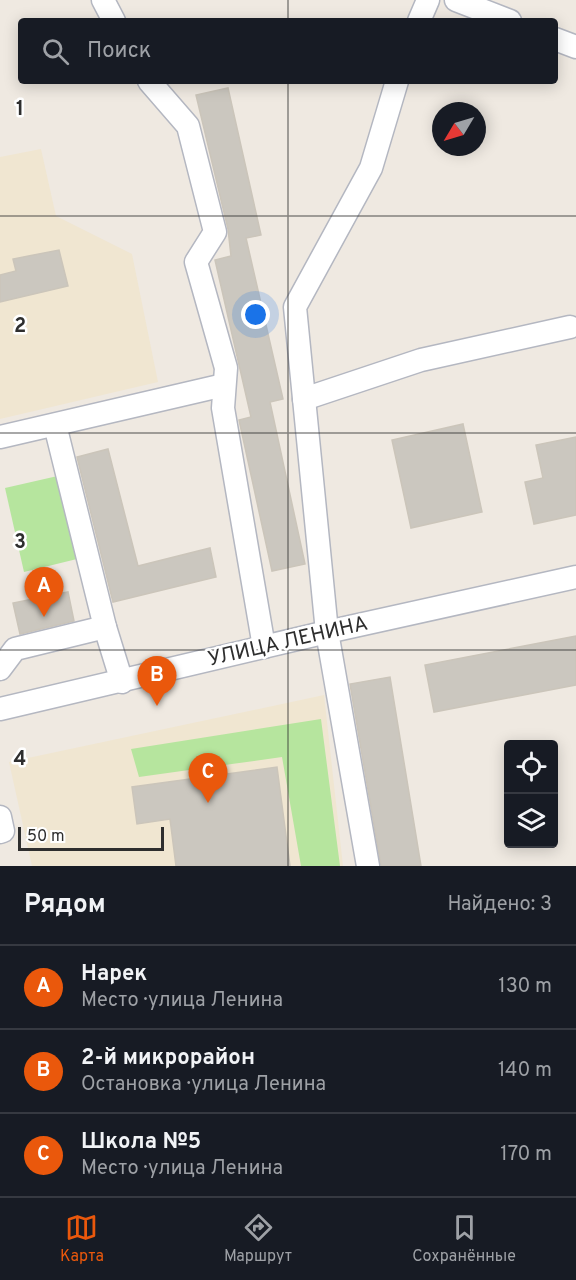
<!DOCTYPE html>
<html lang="ru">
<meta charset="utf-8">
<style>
:root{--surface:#171b24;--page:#242831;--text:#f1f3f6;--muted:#9ea1a6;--line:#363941;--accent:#ea580c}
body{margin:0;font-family:Overpass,sans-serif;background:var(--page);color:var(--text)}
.controls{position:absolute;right:18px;bottom:18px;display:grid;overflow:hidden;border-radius:6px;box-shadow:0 3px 15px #0003}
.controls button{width:54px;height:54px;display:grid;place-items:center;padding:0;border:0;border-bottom:2px solid var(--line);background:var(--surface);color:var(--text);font:30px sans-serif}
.compass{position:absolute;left:432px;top:102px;width:54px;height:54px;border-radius:50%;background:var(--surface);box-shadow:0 3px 15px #0003;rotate:232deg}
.scale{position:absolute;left:18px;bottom:15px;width:146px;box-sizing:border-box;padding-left:6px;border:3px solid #2e2e2e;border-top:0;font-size:16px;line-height:21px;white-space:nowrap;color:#2e2e2e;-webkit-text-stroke:4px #fff;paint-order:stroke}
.you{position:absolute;left:256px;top:315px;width:21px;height:21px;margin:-15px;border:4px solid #fff;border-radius:50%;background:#1a73e8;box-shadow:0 0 0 9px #1a73e833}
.badge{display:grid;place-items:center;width:39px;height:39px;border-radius:50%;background:var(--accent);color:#fff;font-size:20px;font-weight:700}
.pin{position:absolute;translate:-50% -50px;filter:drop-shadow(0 2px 3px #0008)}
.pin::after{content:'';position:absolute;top:32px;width:21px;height:18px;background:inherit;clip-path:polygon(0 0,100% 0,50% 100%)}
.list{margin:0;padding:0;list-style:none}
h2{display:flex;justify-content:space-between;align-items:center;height:78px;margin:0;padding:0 24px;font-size:26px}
h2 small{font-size:20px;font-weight:400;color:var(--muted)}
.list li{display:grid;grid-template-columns:39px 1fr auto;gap:18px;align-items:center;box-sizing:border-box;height:84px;padding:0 24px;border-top:2px solid var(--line)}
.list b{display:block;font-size:22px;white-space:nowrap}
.list p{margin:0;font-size:20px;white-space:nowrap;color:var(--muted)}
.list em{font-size:20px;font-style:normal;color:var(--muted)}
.icon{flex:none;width:33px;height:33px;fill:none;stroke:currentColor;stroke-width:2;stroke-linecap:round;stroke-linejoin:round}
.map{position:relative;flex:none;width:576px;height:866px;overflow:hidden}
.search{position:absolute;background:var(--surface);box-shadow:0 3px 15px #0003;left:18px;right:18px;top:18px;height:66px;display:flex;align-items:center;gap:15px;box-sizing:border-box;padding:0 21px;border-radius:6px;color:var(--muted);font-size:22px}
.sheet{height:330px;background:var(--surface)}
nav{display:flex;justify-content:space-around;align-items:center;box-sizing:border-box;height:84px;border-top:2px solid var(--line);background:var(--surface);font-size:16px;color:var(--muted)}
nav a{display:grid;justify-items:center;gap:3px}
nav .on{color:var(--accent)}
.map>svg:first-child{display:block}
.education{fill:#f0e6d1}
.green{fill:#b6e59e}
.building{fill:#cbc7bf;stroke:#cbc5ba;stroke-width:1.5}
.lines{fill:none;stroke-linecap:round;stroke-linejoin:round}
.minor-casing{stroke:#b4b7c1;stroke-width:25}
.minor{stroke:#fff;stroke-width:22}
.grid{fill:none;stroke:#2e2e2e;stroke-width:1.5;stroke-opacity:0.55}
.labels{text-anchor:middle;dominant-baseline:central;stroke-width:5;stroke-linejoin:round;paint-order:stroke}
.street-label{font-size:21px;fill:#2e2e2e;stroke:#fff}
.grid-label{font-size:20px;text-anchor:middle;font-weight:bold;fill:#2e2e2e;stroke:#fff;stroke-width:5;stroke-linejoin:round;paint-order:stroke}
</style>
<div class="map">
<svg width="576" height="866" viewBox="0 0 576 866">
<rect width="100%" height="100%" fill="#efe9e1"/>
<g class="education">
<polygon points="41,149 56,216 132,254 158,382 0,419 0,157"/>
<polygon points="324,695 343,866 32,866 9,762"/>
</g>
<g class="green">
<polygon points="62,475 81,558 24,572 5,488"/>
<polygon points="321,719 340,866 301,866 282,757 139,777 131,749"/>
</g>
<g class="building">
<polygon points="228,88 261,235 246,238 283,399 270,402 305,564 272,571 239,420 251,417 215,260 231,256 228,229 196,95"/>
<polygon points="59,250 68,286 0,302 0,275 16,271 13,259"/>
<polygon points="463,424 482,512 411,528 392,440"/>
<polygon points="576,437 576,515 534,524 525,482 543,478 536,445"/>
<polygon points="108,449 138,566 210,548 216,577 113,602 77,457"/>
<polygon points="68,592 74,621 20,634 13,603"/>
<polygon points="576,636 576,685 434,712 425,665"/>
<polygon points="390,677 421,866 381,866 350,684"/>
<polygon points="277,767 290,866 176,866 170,819 137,824 132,787"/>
</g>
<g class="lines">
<defs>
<g id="minor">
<polyline points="103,0 114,21"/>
<polyline points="456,0 510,21"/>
<polyline points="419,21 428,0"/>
<polyline points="555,39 576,47"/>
<polyline points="149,81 188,126 215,232 196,262 226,368 223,408 264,647"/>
<polyline points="304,399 421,360 570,327"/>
<polyline points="0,437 224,385"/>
<polyline points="105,627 122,682"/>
<polyline points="0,669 15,649 105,627 55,425"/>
<polyline points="0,709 327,632 576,577"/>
<polyline points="0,817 3,831 0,832"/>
<polyline points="368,866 327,632 295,307 371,168 397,81"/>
</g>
</defs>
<use href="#minor" class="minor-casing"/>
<use href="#minor" class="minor"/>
</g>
<path class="grid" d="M288 0V21M288 81V866M0 216H576M0 433H576M0 650H576"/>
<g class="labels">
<g class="street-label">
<text transform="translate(288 642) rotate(-13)">УЛИЦА ЛЕНИНА</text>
</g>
</g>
<g class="grid-label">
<text x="20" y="115">1</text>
<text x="20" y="332">2</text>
<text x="20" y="548">3</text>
<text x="20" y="765">4</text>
</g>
</svg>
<div class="controls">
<button><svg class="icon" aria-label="locate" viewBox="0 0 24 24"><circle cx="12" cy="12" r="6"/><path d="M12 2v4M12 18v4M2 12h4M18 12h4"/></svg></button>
<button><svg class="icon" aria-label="layers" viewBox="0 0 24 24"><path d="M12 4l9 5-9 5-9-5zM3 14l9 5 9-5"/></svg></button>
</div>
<svg class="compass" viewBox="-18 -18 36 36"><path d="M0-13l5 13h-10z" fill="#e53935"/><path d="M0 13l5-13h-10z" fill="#9ea1a6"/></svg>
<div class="scale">50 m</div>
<div class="you"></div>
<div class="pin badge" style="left:44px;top:617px">A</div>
<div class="pin badge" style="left:157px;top:706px">B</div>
<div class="pin badge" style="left:208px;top:803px">C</div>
<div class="search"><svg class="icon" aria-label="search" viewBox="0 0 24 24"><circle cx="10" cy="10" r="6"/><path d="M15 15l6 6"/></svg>Поиск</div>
</div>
<section class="sheet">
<h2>Рядом<small>Найдено: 3</small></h2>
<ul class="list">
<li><span class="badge">A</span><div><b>Нарек</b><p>Место · улица Ленина</p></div><em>130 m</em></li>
<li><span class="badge">B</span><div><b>2-й микрорайон</b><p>Остановка · улица Ленина</p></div><em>140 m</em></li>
<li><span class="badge">C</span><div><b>Школа №5</b><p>Место · улица Ленина</p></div><em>170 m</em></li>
</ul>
</section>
<nav>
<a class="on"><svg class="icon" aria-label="map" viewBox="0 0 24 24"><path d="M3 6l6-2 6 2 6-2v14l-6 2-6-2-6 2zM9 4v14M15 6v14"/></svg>Карта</a>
<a><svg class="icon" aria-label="directions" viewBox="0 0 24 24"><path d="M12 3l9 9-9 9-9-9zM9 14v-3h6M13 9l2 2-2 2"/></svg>Маршрут</a>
<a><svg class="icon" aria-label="saved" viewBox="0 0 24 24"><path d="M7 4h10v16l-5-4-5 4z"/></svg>Сохранённые</a>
</nav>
